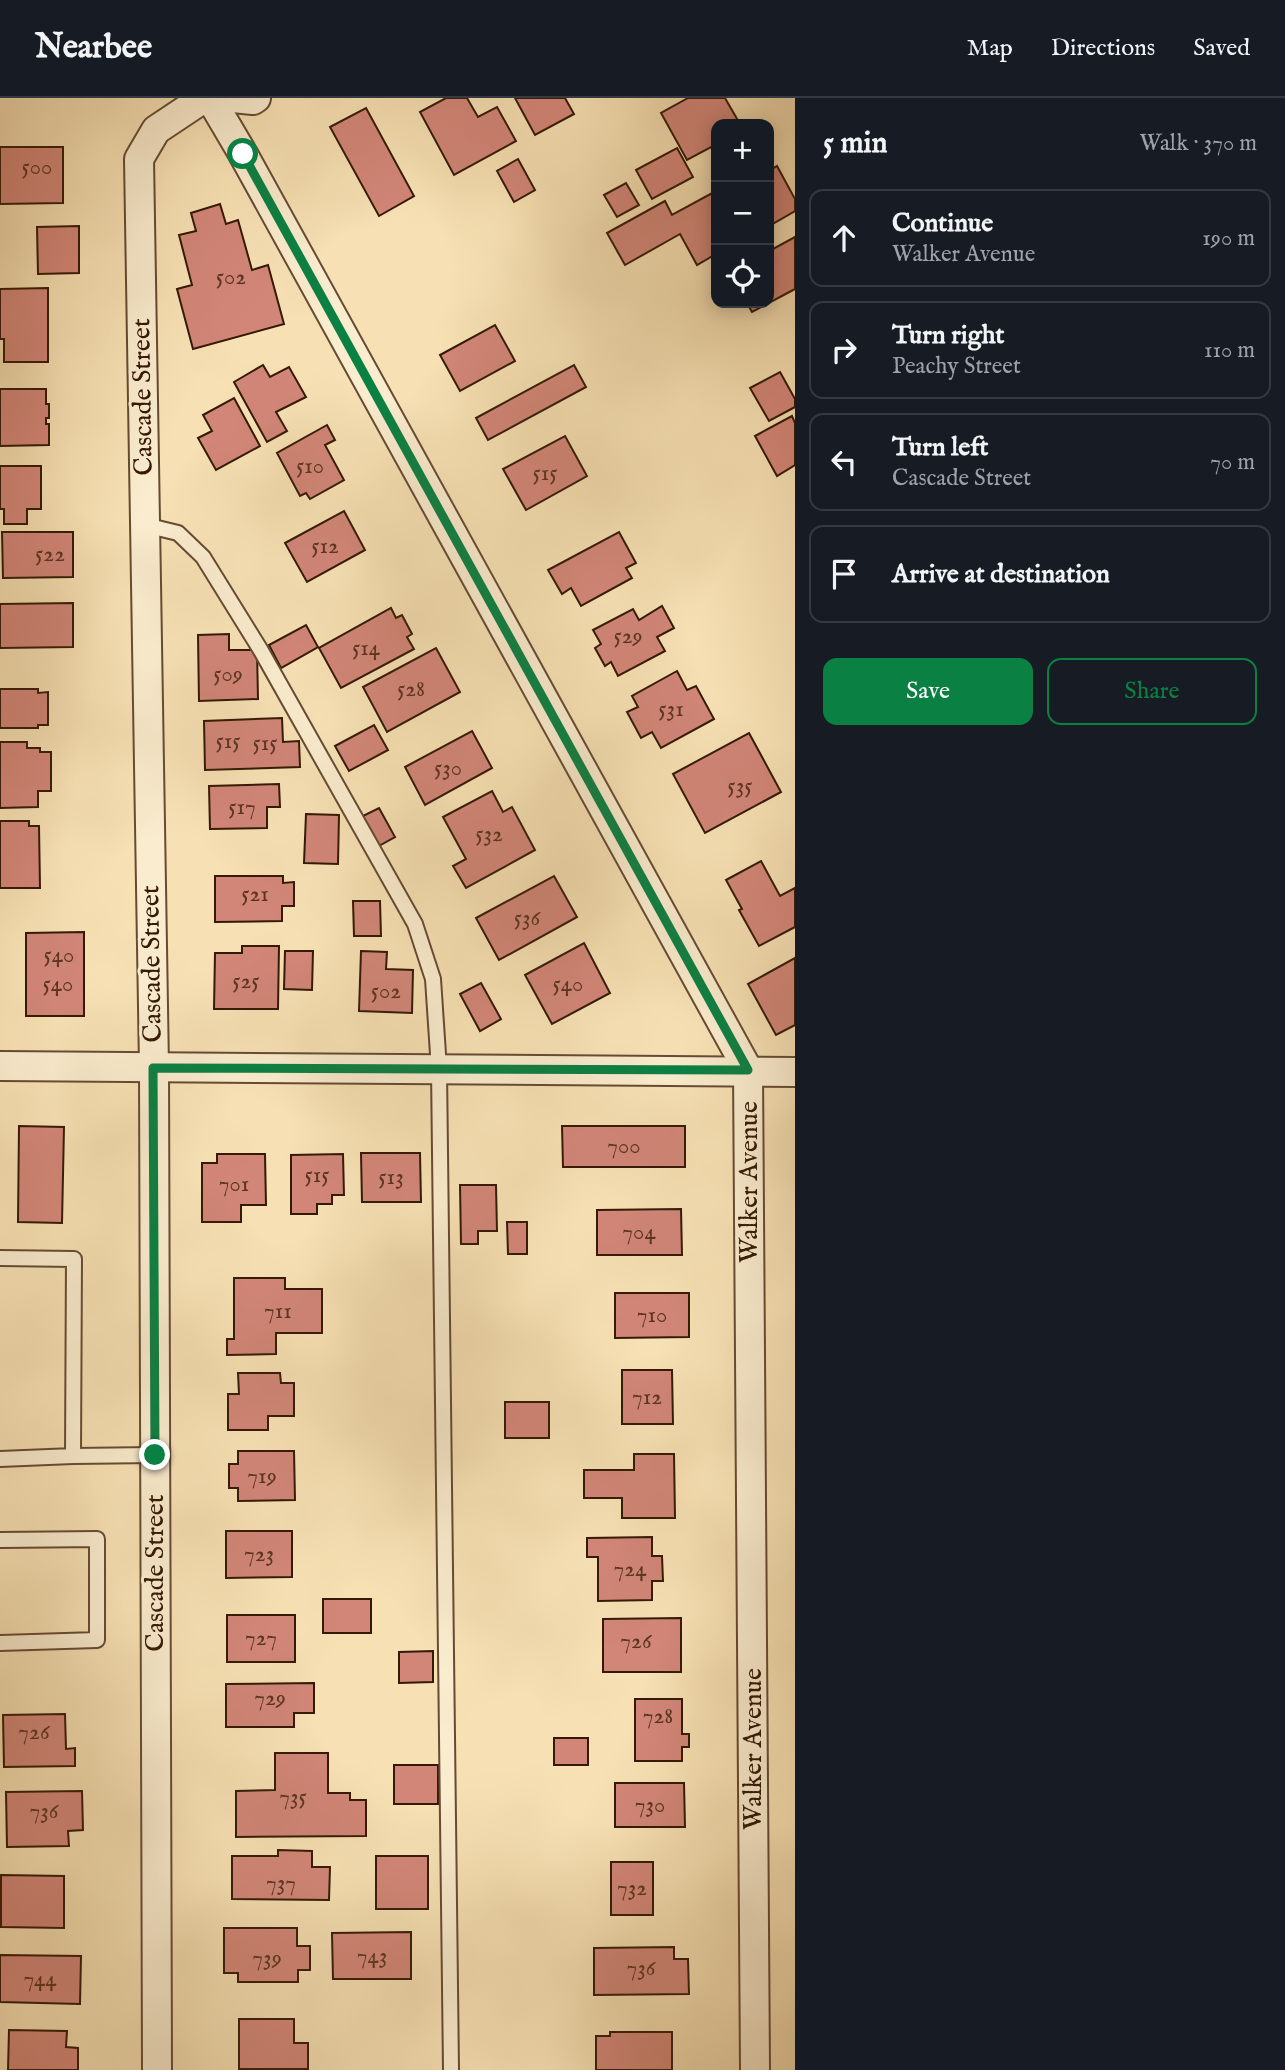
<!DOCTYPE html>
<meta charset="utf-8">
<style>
:root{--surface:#171b24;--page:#242831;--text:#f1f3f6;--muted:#9ea1a6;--line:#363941;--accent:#0b8043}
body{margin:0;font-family:"IM FELL English",serif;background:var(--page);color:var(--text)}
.controls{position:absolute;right:21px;top:21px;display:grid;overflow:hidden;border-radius:14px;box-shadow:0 4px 18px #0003}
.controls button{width:63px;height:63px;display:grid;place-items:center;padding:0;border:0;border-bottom:2px solid var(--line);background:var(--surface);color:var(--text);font:35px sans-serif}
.stop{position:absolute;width:21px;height:21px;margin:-16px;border:5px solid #0b8043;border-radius:50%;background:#fff}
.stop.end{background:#0b8043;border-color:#fff;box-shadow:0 2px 7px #0008}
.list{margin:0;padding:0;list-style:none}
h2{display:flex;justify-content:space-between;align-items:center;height:91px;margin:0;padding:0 28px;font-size:30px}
h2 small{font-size:23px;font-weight:400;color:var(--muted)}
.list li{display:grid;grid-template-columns:46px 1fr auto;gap:21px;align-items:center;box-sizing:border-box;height:98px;margin:0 14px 14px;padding:0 14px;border:2px solid var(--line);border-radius:14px}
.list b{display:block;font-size:26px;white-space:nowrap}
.list p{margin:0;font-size:23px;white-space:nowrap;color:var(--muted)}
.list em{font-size:23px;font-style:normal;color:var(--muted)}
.actions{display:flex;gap:14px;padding:21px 28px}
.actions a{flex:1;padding:16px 0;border:2px solid var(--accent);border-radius:14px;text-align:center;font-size:24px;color:var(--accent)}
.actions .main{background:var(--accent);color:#fff}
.icon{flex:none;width:38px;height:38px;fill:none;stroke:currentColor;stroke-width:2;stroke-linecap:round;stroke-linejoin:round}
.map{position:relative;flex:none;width:795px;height:1972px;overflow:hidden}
header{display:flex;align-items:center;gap:42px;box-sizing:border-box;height:98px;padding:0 35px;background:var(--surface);border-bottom:2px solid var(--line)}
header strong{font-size:33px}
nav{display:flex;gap:38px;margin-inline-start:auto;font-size:24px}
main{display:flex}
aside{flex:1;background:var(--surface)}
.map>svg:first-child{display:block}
.building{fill:#d28678;stroke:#341906;stroke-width:2}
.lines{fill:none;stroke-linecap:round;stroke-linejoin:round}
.service-casing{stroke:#654b32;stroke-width:18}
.minor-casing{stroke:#654b32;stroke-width:32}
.service{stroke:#faecce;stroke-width:14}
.minor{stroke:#faecce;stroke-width:28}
.route{stroke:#0b8043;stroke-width:9}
.labels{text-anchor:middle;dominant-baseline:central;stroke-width:6;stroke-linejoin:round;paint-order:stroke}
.number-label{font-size:23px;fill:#5c3422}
.street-label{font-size:26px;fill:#341906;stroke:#faecce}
</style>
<header>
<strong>Nearbee</strong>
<nav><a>Map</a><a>Directions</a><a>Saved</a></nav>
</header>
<main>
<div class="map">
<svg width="795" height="1972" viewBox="0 0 795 1972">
<rect width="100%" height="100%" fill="#f7e1b4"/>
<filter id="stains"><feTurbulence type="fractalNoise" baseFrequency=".00286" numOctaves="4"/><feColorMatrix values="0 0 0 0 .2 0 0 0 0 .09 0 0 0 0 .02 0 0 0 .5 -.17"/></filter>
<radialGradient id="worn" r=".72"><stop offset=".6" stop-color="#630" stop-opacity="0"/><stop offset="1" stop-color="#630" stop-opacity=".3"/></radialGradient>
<g class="building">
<polygon points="446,0 467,0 478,19 497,9 516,43 454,77 420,14"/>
<polygon points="515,0 565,0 574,16 535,37"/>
<polygon points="688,0 725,0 740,26 716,26 716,58 711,49 687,62 661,15"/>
<polygon points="366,10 414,98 379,118 330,29"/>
<polygon points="0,49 63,49 63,105 0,106"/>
<polygon points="677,50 693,79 652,101 636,72"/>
<polygon points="518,61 535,92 514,104 497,73"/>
<polygon points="777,68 795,101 795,113 769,128 769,73"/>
<polygon points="626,85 639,107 617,119 604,97"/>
<polygon points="716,93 716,156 697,167 680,136 625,167 607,135 665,103 672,117"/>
<polygon points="220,106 226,126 238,122 252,172 268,167 284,226 193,251 177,191 192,187 179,137 196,133 191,115"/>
<polygon points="79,128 79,175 38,176 37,129"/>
<polygon points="795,139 795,191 752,214 747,205 769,205 769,153"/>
<polygon points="48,190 48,264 4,264 4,241 0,241 0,191"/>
<polygon points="495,227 515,263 460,293 440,257"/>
<polygon points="263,267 270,279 289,269 306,299 276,314 287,333 267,344 234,284"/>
<polygon points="574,267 586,289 488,342 476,320"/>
<polygon points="780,274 795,301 795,309 769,323 750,290"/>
<polygon points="0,291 46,291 46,306 49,306 49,320 46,320 46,326 49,326 49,347 0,348"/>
<polygon points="234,300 260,348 216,372 198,340 212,333 203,317"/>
<polygon points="792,318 795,325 795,367 777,378 755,338"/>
<polygon points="327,327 335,342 325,347 344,382 310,401 306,395 300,398 277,355"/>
<polygon points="565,338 587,378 526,412 503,371"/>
<polygon points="0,368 41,368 41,411 27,411 27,426 4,426 4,411 0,411"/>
<polygon points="344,413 365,452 307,484 285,445"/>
<polygon points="2,434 73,434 73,479 3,480"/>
<polygon points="619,434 636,465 626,470 632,480 581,508 571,490 562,496 548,472"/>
<polygon points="73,505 73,549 0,550 0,506"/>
<polygon points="662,508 674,530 657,539 665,553 618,578 611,564 605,568 595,550 601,546 593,532 633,511 639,522"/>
<polygon points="391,510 396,520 402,517 412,536 407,539 414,551 341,590 319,550"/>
<polygon points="306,527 318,549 281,570 269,547"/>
<polygon points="229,536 229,552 257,552 258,601 199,603 198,537"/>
<polygon points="436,550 460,594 387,634 363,589"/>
<polygon points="677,573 687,592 696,588 714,621 661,650 652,634 641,640 627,614 638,609 632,598"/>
<polygon points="0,591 38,591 38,595 48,594 48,627 38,627 38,630 0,630"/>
<polygon points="282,620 283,644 299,643 300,669 205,672 204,623"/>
<polygon points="374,627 388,652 349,673 335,648"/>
<polygon points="472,633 492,670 425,707 405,669"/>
<polygon points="749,635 781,694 705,735 673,676"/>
<polygon points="0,644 27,644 27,650 40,650 40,654 51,654 51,693 38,693 38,709 0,710"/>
<polygon points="279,686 280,709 267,709 267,730 210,731 209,688"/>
<polygon points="492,693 503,714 512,709 535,752 466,790 453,768 466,761 443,719"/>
<polygon points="379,710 395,739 377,749 361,719"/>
<polygon points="306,716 339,717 338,766 304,765"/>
<polygon points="0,723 29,723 29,728 39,728 40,790 0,790"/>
<polygon points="761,763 780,798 795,790 795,829 759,848 739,812 742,811 726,782"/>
<polygon points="215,778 283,778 283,785 294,784 294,808 282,808 282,823 215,824"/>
<polygon points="554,778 577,819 499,862 476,820"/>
<polygon points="353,803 380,803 381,838 354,838"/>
<polygon points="84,834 84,918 26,918 26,835"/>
<polygon points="584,845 610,895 552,926 525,877"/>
<polygon points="242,848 279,848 278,911 214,911 215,855 242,855"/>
<polygon points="285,853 313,853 312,892 284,891"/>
<polygon points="361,853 387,854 386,871 413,872 412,915 359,913"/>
<polygon points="795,860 795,927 776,937 748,886"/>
<polygon points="481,885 501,921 480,933 460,896"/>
<polygon points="19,1028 64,1029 62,1125 18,1124"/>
<polygon points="562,1028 685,1028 685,1069 563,1069"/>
<polygon points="361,1055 420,1055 421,1104 362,1104"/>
<polygon points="217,1056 265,1056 266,1107 241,1107 241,1124 202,1124 202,1065 217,1065"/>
<polygon points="343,1056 344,1097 332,1097 332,1106 317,1106 317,1116 291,1116 291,1057"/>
<polygon points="460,1087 496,1087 497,1133 478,1133 478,1146 461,1146"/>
<polygon points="681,1111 682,1157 597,1157 597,1112"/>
<polygon points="507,1124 527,1124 527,1156 508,1156"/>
<polygon points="234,1180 285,1180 285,1191 322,1191 322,1235 276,1235 276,1256 227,1257 227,1241 234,1241"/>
<polygon points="615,1195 689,1195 689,1239 615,1240"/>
<polygon points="622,1272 672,1272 673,1326 622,1326"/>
<polygon points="238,1275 280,1275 281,1285 294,1285 294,1318 268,1318 268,1332 228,1332 228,1296 239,1296"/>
<rect x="505" y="1304" width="44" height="36"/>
<polygon points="238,1353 294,1353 295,1402 238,1403 238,1390 229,1390 229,1366 238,1366"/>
<polygon points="634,1356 674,1356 675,1420 622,1420 622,1400 584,1400 584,1372 634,1372"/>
<polygon points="226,1433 292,1433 292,1479 226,1480"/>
<polygon points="652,1439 652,1458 662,1458 663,1483 652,1483 652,1502 598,1503 598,1459 587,1459 587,1440"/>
<rect x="323" y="1501" width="48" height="34"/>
<rect x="227" y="1517" width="68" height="47"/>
<polygon points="681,1520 681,1574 603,1574 603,1521"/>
<polygon points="433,1553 433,1584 399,1585 399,1554"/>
<polygon points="314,1585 314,1615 294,1615 294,1629 226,1629 226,1586"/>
<polygon points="635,1601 682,1601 682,1636 689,1636 689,1649 682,1649 682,1663 635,1663"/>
<polygon points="65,1616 66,1651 75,1650 75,1668 4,1669 3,1617"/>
<rect x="554" y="1640" width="34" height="27"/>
<polygon points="275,1655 328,1655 328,1695 350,1695 350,1702 366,1702 366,1738 236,1739 236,1693 275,1692"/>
<rect x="394" y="1667" width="44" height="39"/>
<polygon points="615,1685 684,1685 685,1729 615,1729"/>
<polygon points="82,1693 83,1732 68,1733 69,1748 7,1749 6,1694"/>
<polygon points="278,1752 312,1753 312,1769 330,1769 329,1802 232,1801 232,1758 278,1758"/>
<rect x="376" y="1758" width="52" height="53"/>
<rect x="611" y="1764" width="42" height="53"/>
<polygon points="1,1777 64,1778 64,1830 1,1829"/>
<polygon points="224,1830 297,1830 297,1848 310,1848 310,1872 298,1872 298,1884 238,1884 238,1875 224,1875"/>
<polygon points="411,1834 411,1881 333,1881 332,1835"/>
<polygon points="674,1849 674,1861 688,1861 689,1896 594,1897 594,1850"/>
<polygon points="0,1857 81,1858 80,1906 0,1904"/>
<polygon points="239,1921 294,1921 294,1945 308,1945 308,1971 239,1971"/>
<polygon points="9,1932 67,1933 66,1949 78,1950 78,1972 8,1972"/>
<polygon points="610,1934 672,1934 672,1972 596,1972 596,1938 610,1938"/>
</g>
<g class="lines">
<defs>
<g id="service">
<polyline points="145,427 178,435 203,459 260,551 415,826 433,881 439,971 451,1972"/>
<polyline points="0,1160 74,1161 73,1358 0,1361"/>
<polyline points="73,1358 155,1357"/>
<polyline points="0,1442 97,1441 97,1542 0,1545"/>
</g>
<g id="minor">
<polyline points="210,0 243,56 748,972 755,1972"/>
<polyline points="233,0 253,2 256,0"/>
<polyline points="0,968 795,974"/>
<polyline points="157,1972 154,969 139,61 156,32 204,0"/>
</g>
</defs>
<use href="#service" class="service-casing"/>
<use href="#minor" class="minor-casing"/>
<use href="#service" class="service"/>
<use href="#minor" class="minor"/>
</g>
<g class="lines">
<polyline class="route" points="155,1357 153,970 748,972 243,56"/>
</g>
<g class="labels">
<g class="number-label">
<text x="37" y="69">500</text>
<text x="231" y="179">502</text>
<text x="310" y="368">510</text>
<text x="545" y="375">515</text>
<text x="325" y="448">512</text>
<text x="50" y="456">522</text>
<text x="628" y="538">529</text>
<text x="366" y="550">514</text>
<text x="228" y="576">509</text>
<text x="411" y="591">528</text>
<text x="671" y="611">531</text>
<text x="228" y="643">515</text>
<text x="265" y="645">515</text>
<text x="448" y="670">530</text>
<text x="740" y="688">535</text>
<text x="242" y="709">517</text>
<text x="489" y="736">532</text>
<text x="255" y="796">521</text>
<text x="527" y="820">536</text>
<text x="59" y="857">540</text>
<text x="246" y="883">525</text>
<text x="58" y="886">540</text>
<text x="568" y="886">540</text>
<text x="386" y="893">502</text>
<text x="624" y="1048">700</text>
<text x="317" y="1077">515</text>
<text x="391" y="1079">513</text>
<text x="234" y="1086">701</text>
<text x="639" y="1134">704</text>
<text x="278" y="1213">711</text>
<text x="652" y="1217">710</text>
<text x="647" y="1299">712</text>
<text x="262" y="1378">719</text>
<text x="259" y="1456">723</text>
<text x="630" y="1471">724</text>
<text x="261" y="1540">727</text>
<text x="636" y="1543">726</text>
<text x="270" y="1600">729</text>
<text x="658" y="1618">728</text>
<text x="34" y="1634">726</text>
<text x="293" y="1699">735</text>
<text x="650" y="1707">730</text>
<text x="44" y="1713">736</text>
<text x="281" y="1785">737</text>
<text x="632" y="1790">732</text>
<text x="372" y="1858">743</text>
<text x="267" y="1860">739</text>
<text x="641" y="1870">736</text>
<text x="40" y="1881">744</text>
</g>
<g class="street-label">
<text transform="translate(143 299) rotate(-91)">Cascade Street</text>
<text transform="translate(152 866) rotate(-91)">Cascade Street</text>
<text transform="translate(749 1084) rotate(-90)">Walker Avenue</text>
<text transform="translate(155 1475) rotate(-90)">Cascade Street</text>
<text transform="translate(753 1651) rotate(-90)">Walker Avenue</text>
</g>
</g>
<rect width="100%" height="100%" filter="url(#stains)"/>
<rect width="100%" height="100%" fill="url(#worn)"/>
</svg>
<div class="controls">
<button>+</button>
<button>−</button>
<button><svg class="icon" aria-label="locate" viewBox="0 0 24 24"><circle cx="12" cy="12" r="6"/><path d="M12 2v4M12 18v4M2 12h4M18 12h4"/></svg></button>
</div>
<div class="stop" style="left:243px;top:56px"></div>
<div class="stop end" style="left:155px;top:1357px"></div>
</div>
<aside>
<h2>5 min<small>Walk · 370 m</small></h2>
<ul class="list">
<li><svg class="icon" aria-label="ahead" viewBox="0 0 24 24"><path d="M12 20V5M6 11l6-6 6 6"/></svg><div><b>Continue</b><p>Walker Avenue</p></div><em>190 m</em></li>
<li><svg class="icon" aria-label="right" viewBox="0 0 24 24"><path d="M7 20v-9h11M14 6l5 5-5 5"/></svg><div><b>Turn right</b><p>Peachy Street</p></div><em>110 m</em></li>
<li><svg class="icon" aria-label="left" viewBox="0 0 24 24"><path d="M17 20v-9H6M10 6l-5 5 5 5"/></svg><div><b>Turn left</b><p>Cascade Street</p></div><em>70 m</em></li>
<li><svg class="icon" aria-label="arrive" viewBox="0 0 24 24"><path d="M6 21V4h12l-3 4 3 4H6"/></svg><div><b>Arrive at destination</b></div></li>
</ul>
<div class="actions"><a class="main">Save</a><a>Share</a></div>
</aside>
</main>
